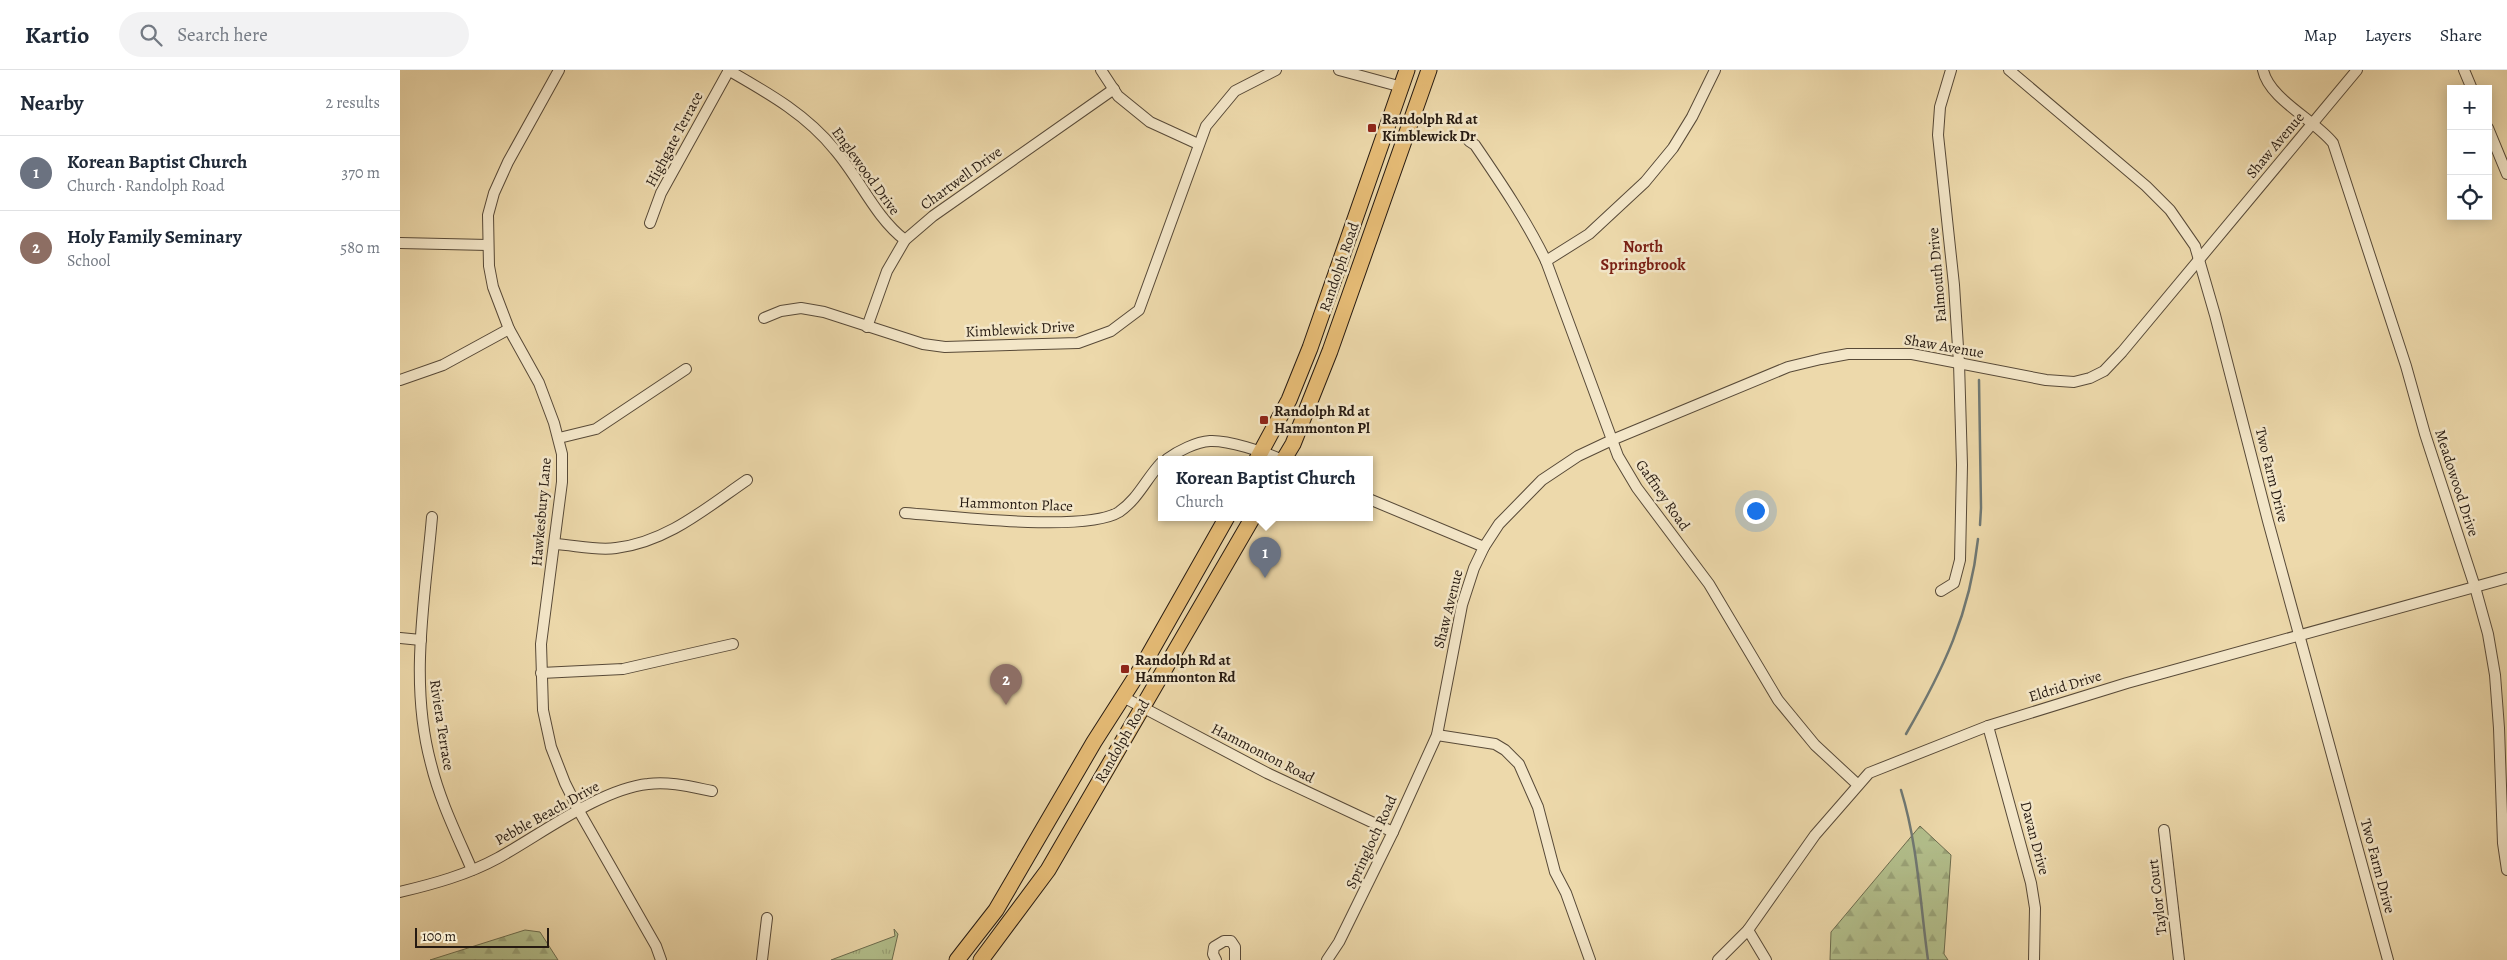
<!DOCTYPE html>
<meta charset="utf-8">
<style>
:root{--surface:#fff;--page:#f2f2f3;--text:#1f2937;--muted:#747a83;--line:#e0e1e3;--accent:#0b8043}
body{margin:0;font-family:Alegreya,serif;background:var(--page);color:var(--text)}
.controls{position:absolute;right:15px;top:15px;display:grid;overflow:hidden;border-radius:0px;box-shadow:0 2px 12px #0003}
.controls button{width:45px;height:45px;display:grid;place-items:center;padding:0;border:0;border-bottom:1px solid var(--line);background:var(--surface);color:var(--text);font:25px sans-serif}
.scale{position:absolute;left:15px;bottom:12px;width:134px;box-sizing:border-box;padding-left:5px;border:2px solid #261a11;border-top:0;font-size:14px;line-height:18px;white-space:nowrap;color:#261a11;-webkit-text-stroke:4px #f3e6c8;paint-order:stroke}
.you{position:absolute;left:1355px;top:440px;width:18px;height:18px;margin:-12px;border:4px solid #fff;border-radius:50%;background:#1a73e8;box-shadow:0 0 0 8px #1a73e833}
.badge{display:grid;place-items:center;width:32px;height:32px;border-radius:50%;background:var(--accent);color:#fff;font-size:16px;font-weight:700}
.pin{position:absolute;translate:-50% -41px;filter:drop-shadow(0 1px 2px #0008)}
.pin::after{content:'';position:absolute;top:26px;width:18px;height:15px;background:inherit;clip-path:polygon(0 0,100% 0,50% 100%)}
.popup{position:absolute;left:758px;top:386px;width:215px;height:65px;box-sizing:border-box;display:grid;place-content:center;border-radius:0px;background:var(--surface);filter:drop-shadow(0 1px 4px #0005);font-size:16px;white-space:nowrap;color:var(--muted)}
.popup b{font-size:19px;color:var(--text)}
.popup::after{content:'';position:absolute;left:50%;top:100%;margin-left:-10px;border:10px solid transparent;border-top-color:var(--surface)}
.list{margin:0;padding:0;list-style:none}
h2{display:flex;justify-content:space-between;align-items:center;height:65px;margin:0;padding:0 20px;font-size:21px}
h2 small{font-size:16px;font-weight:400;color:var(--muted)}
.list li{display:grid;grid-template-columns:32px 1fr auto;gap:15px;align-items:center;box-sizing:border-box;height:75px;padding:0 20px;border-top:1px solid var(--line)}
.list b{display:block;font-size:19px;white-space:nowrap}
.list p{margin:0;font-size:16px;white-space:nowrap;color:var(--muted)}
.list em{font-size:16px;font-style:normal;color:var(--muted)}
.icon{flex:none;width:28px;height:28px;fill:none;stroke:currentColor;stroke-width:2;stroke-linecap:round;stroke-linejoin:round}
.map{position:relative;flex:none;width:2107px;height:890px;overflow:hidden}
header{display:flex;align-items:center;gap:30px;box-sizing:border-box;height:70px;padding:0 25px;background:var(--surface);border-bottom:1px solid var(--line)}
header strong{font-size:24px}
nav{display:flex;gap:28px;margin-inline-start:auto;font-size:18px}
.search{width:350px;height:45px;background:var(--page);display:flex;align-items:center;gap:12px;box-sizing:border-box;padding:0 18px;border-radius:28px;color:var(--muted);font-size:19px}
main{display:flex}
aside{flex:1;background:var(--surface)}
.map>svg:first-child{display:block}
.grass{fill:url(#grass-tufts);stroke:#6c6d4f}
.forest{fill:url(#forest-firs);stroke:#6c6d4f}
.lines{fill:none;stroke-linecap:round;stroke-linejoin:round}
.stream{stroke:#6f7874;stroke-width:2.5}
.street-casing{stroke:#584a38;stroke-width:12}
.primary-casing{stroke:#261a11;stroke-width:17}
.street{stroke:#f3e6c8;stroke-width:10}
.primary{stroke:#e6bc76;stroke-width:15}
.poi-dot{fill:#8f2418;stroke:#f3e6c8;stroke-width:2}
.labels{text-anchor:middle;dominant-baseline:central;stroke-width:5;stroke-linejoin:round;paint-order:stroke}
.poi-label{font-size:15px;font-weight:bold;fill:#261a11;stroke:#f3e6c8;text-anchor:start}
.street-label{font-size:15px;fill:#261a11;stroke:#f3e6c8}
.neighbourhood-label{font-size:16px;font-weight:bold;fill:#7a1f14;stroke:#f3e6c8}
</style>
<header>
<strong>Kartio</strong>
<div class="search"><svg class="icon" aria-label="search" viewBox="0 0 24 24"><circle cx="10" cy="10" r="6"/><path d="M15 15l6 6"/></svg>Search here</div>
<nav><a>Map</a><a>Layers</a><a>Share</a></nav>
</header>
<main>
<aside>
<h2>Nearby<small>2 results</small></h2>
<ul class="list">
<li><span class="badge" style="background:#6b7280">1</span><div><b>Korean Baptist Church</b><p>Church · Randolph Road</p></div><em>370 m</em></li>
<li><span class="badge" style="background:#8d6e63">2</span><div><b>Holy Family Seminary</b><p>School</p></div><em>580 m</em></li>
</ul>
</aside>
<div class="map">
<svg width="2107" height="890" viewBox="0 0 2107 890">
<defs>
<pattern id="grass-tufts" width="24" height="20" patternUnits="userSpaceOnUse" patternTransform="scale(1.25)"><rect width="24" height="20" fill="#b3c08d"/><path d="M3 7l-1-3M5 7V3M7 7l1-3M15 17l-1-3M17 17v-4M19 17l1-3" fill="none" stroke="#9aa479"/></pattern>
<pattern id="forest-firs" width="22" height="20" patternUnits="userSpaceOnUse" patternTransform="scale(1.25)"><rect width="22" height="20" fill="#b3c08d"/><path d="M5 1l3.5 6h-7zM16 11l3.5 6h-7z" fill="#9aa479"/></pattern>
</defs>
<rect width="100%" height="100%" fill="#edd9ab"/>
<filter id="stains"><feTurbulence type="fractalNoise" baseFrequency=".004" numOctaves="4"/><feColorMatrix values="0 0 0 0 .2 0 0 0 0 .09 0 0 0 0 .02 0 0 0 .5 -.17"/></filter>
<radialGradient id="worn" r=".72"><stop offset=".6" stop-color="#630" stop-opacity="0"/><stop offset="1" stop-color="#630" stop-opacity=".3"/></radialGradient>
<polygon class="grass" points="494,859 498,864 492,890 431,890 495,866"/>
<g class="forest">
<polygon points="1520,756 1551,785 1544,884 1548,890 1430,890 1431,862"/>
<polygon points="125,860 140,862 158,890 30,890"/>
</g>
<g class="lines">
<g class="stream">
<polyline points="1579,310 1581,438 1580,455"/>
<path d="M1506 664C1543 600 1570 544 1578 469"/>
<path d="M1501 720C1518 775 1520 833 1528 890"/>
</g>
<defs>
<g id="street">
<polyline points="159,0 108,92 94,123 88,145 89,196 93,217 109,259 139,313 154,353 162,384 162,412 141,574 143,640 151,677 165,713 179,741 256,876 261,890"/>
<path d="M328 0C368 23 406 44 435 80 460 109 475 147 505 170"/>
<polyline points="701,0 718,26 750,52 798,74"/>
<polyline points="939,0 1002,17"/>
<polyline points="1609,0 1746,116 1770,140 1795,176 1815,245 1868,451 1988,890"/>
<path d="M1863 0C1869 29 1915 50 1933 73L2006 296 2025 364 2075 517 2088 564 2095 605 2099 658 2103 773 2107 800"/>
<polyline points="2064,0 2072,19"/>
<polyline points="2088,58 2107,104"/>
<path d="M1069 71 1075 75C1101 113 1126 150 1146 191L1218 386 1237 418 1309 514 1378 630 1415 675 1457 714"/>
<polyline points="250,153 261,123 329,0"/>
<polyline points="0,173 88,175"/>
<polyline points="1146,191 1189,164 1245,112 1273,78 1292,47 1315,0"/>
<polyline points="364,248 381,241 401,238 424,242 523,274 545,277 678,273 711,261 739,240 806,56 835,21 876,0"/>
<polyline points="467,257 487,201 505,170 533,146 714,19"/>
<polyline points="0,310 43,295 109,259"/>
<polyline points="159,368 196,359 286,299"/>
<path d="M767 389C778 381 796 372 810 371 828 370 864 382 880 389"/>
<polyline points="969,429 1084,477"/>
<path d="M505 443C550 446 685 463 719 442 738 429 746 409 761 393"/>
<path d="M32 447C25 529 9 613 31 694 40 731 57 765 72 800"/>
<path d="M155 474C174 475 197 481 216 478 267 472 306 438 347 410"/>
<polyline points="1541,521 1554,513 1560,490 1562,395 1559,293 1554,215 1538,65 1540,37 1551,0"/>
<polyline points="0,568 21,570"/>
<polyline points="141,603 223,599 333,574"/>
<polyline points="723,627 867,703 993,762"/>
<polyline points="1588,656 1631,813 1635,838 1634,890"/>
<polyline points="1037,665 1095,674 1105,680 1119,694 1138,737 1155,802 1166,823 1190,890"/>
<polyline points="1764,760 1779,890"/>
<path d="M0 822C33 814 67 805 98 788 140 765 200 719 248 714 269 711 292 717 312 721"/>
<polyline points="1348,860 1366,890"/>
<polyline points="362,890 367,848"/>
<polyline points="816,890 813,884 814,877 824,871 831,871 835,877 835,890"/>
<polyline points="927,890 939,872 993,762 1037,665 1062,535 1074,498 1084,477 1099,454 1142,410 1178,386 1212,370 1388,297 1421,289 1448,284 1512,284 1646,310 1674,312 1690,308 1704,301 1722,282 1957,0"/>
<polyline points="1318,890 1348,860 1415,765 1469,703 1588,656 1727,613 2107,508"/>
</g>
<g id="primary">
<polyline points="857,389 889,330 910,278 1007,0"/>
<polyline points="884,389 893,374 930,281 1029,0"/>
<polyline points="557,890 596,840 694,672 742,597 827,447"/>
<polyline points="581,890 648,800 853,447"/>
</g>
</defs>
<use href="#street" class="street-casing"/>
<use href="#primary" class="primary-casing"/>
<use href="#street" class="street"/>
<use href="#primary" class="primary"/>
</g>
<g class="poi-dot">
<rect x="967" y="53" width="10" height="10" rx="2.5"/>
<rect x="859" y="345" width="10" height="10" rx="2.5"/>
<rect x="720" y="594" width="10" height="10" rx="2.5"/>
</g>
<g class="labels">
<g class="poi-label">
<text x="982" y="49">Randolph Rd at<tspan x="982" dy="17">Kimblewick Dr</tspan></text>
<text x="874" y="341">Randolph Rd at<tspan x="874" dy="17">Hammonton Pl</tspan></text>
<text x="735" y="590">Randolph Rd at<tspan x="735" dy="17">Hammonton Rd</tspan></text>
</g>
<g class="street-label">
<text transform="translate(274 69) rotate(-62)">Highgate Terrace</text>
<text transform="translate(1875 75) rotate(-50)">Shaw Avenue</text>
<text transform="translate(466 101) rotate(54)">Englewood Drive</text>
<text transform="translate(561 108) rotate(-36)">Chartwell Drive</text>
<text transform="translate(939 197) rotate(-71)">Randolph Road</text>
<text transform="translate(1537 205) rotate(-95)">Falmouth Drive</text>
<text transform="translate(620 259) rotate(-3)">Kimblewick Drive</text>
<text transform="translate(1544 276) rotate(10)">Shaw Avenue</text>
<text transform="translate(1872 405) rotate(76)">Two Farm Drive</text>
<text transform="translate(2057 413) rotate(72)">Meadowood Drive</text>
<text transform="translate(1263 425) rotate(55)">Gaffney Road</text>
<text transform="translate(616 434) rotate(2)">Hammonton Place</text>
<text transform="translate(141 442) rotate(-85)">Hawkesbury Lane</text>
<text transform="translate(1048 539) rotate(-76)">Shaw Avenue</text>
<text transform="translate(1665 616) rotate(-17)">Eldrid Drive</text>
<text transform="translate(42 655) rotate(81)">Riviera Terrace</text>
<text transform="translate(722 671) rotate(-60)">Randolph Road</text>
<text transform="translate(863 683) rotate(27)">Hammonton Road</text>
<text transform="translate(147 743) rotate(-29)">Pebble Beach Drive</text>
<text transform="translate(1635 768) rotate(75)">Davan Drive</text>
<text transform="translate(971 772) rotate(-65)">Springloch Road</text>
<text transform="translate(1978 796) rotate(75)">Two Farm Drive</text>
<text transform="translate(1757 827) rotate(-97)">Taylor Court</text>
</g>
<g class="neighbourhood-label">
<text x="1243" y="177">North<tspan x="1243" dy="18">Springbrook</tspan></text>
</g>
</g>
<rect width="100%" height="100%" filter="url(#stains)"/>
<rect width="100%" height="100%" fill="url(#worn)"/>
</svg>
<div class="controls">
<button>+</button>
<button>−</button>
<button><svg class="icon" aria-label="locate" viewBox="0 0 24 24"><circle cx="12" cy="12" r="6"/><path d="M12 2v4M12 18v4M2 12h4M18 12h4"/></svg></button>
</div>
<div class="scale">100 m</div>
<div class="you"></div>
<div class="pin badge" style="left:865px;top:508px;background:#6b7280">1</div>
<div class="popup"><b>Korean Baptist Church</b>Church</div>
<div class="pin badge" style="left:606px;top:635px;background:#8d6e63">2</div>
</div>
</main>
